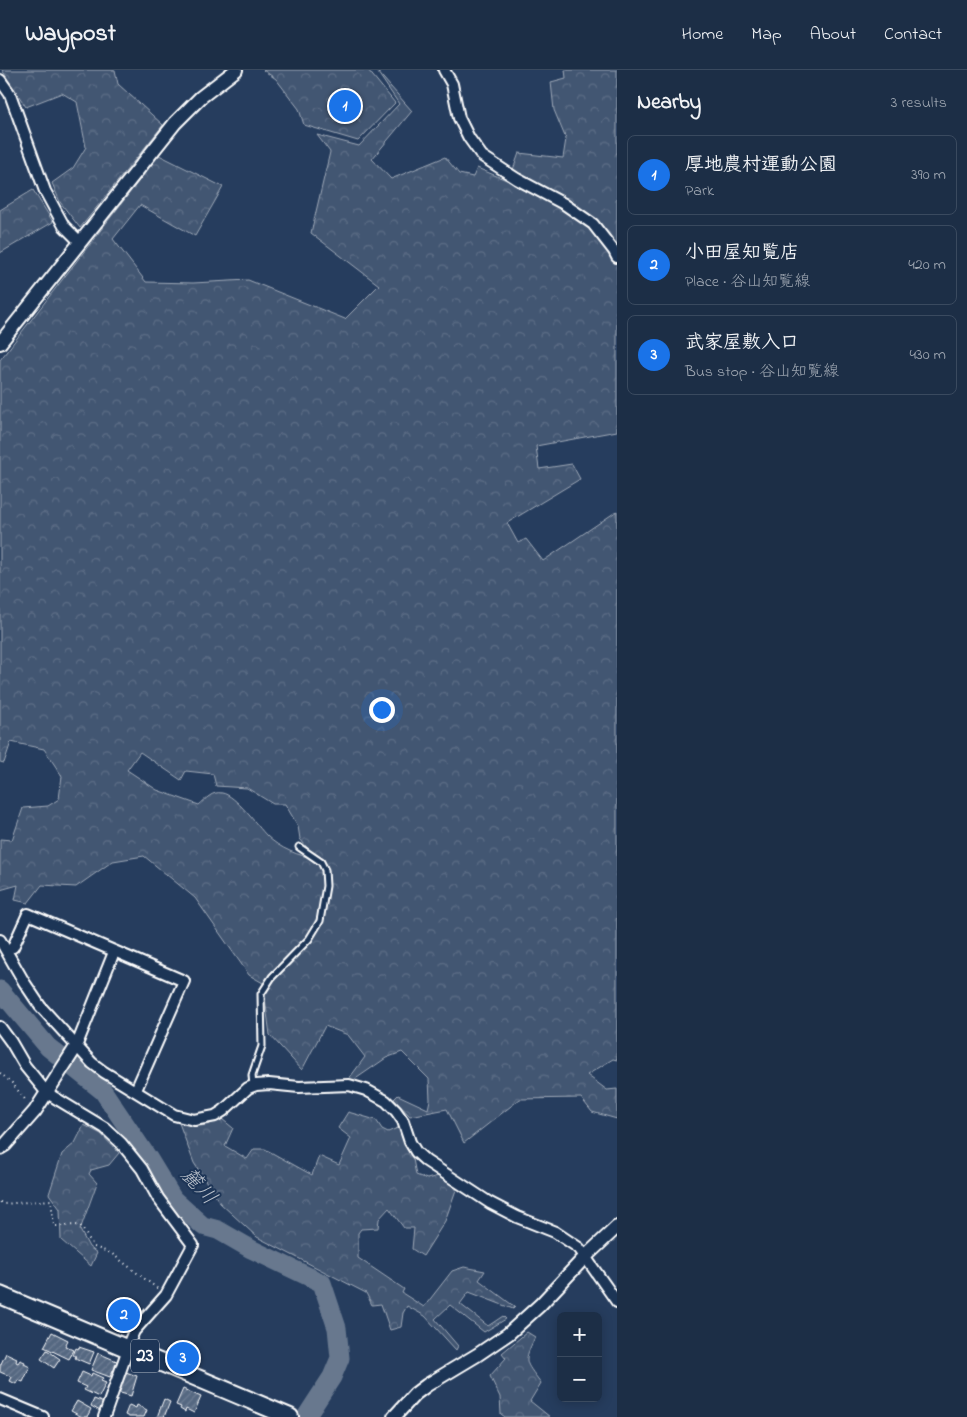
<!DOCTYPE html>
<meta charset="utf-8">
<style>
:root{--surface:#1c2e46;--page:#25364d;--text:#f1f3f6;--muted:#a0a8b3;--line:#3a4a5f;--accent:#1a73e8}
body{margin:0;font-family:"Indie Flower","Klee One",sans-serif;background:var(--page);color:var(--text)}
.controls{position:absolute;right:15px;bottom:15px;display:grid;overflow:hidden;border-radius:8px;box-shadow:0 2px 12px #0003}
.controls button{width:45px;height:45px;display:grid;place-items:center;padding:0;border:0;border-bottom:1px solid var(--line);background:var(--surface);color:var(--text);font:25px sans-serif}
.you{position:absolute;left:381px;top:639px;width:18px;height:18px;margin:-12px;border:4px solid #fff;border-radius:50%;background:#1a73e8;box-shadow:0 0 0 8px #1a73e833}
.badge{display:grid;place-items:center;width:32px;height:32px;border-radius:50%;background:var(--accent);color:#fff;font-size:16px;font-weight:700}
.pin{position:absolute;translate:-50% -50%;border:2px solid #fff;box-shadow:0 1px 5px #0006}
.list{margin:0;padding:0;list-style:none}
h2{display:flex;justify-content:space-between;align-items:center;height:65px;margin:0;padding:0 20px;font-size:21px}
h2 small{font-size:16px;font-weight:400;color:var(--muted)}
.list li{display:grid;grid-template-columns:32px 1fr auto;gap:15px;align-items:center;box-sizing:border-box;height:80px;margin:0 10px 10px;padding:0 10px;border:1px solid var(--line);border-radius:8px}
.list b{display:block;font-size:19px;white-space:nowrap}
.list p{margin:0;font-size:16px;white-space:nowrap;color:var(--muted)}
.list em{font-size:16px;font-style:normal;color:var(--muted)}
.map{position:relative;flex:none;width:617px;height:1347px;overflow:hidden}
header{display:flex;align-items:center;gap:30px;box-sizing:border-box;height:70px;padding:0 25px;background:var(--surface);border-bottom:1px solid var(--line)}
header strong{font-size:24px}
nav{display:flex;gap:28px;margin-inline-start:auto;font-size:18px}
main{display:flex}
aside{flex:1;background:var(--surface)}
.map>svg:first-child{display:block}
.forest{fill:url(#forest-crowns);stroke:#a0aab8;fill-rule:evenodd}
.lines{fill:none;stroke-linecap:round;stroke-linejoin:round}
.river{stroke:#67788e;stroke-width:19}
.building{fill:url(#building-hatch);stroke:#fff}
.service-casing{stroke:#fff;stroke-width:9}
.minor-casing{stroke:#fff;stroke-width:14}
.tertiary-casing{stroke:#fff;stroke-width:16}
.primary-casing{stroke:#fff;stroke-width:20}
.path{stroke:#fff;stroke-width:2;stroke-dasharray:1 4;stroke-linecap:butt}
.service{stroke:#1d3557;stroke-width:5}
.minor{stroke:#1d3557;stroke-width:10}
.tertiary{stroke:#1d3557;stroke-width:12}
.primary{stroke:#1d3557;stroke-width:16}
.labels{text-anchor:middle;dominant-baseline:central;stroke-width:4;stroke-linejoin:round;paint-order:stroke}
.shield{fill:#1d3557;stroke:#bbc2cd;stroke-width:1}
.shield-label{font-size:19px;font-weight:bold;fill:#fff}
.water-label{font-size:21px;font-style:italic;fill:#bbc2cc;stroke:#1d3557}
</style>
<header>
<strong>Waypost</strong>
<nav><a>Home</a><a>Map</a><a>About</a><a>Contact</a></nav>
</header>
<main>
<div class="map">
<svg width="617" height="1347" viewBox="0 0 617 1347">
<defs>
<pattern id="forest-crowns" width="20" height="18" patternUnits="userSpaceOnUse" patternTransform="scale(1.25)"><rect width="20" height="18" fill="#425672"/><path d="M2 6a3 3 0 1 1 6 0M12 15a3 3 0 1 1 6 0" fill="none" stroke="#5e6f87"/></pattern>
<pattern id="building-hatch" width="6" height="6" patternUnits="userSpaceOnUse" patternTransform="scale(1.25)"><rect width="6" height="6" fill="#556781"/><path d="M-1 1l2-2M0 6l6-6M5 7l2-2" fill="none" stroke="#6e7e94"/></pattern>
</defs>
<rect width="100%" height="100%" fill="#263d5e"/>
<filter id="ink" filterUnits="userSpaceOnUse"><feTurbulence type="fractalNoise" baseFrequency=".02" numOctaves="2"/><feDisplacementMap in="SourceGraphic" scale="10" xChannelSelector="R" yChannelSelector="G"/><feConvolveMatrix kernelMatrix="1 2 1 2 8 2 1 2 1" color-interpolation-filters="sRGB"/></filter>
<g filter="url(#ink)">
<g class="forest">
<polygon points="2,0 115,0 118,14 163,55 80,158 60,132 52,113 73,98 86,77 77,32 62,23 26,37"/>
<polygon points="263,0 368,0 395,33 358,71 304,55 299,39 276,9"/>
<path d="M376 0 412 41 372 89 391 109 445 87 459 104 473 107 477 98 509 111 519 83 563 88 566 69 554 40 551 12 566 8 565 0H617V361L536 376 539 399 572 394 580 409 507 453 518 473 526 469 543 491 617 441V990L613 989 587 1005 607 1020 617 1019V1049L592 1042 581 1028 520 1029 464 1073 447 1039 410 1046 394 1029 398 1025 428 1039 430 1030 429 1009 402 982 386 988 354 1010H348L365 987 348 965 325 956 302 1000 270 965 263 913 249 905 195 828 144 786 113 791 76 817 42 815 28 833 15 830 18 815 0 820V769L12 770 23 738 48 736 59 729 62 706 44 679 11 672 4 693 0 692V290L159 85 223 117 195 166 140 135 113 169 146 212 193 213 248 210 345 249 379 215 311 163 330 82 317 65 359 76 399 34ZM140 682 181 710 186 701 213 704 216 716 247 718 273 734H285L298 756 300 769 316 788C300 787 279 778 267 766 257 756 236 725 222 723 212 721 206 729 199 735L157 720 127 700Z"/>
<polygon points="33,120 53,152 0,183 0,140"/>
<path d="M348 1042 376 1050 382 1059 388 1062 400 1057 405 1076 413 1089 416 1105 427 1109 438 1106 457 1117 445 1151 423 1186 412 1179 414 1158H404L389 1138 379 1149 378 1158 361 1159 358 1163V1188L404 1219 402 1223 424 1237 452 1201 464 1197 485 1201 479 1210 515 1237 513 1239 469 1222 460 1234 488 1256 503 1246 506 1249 484 1262 450 1235 435 1249 458 1276 456 1280 425 1246 407 1236 403 1243 401 1257 390 1260 381 1234 372 1235 366 1223 257 1167 220 1133 194 1093 179 1053C198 1057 203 1058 222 1049L233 1058 225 1076 247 1089 254 1079H265L312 1105 319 1086 339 1095 351 1068 338 1058Z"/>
<polygon points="84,1055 101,1064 119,1083 109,1095 91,1100 89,1104 97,1113 80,1160 89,1177 97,1183 91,1196 61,1170 60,1139 49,1124 62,1084 75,1073"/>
<path d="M527 1262 535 1267C523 1293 524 1290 541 1313L530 1331 550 1347H505L501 1344 500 1327 490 1306 506 1288 502 1283Z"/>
</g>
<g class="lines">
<polyline class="river" points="0,920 48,977 103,1021 148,1088 173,1129 203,1156 218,1160 251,1179 322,1213 337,1258 340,1288 332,1307 306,1347"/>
</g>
<g class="building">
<polygon points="122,1234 134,1238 125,1257 114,1252"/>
<polygon points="52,1262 68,1270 65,1276 74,1280 69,1289 44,1277"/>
<polygon points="79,1277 94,1282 89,1294 75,1288 76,1286 73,1285 76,1278 78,1279"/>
<polygon points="47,1280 60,1289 54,1298 41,1289"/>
<polygon points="6,1283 17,1288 16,1292 18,1293 20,1290 25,1292 24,1294 30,1297 23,1312 18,1310 16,1314 10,1311 12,1307 0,1302 0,1296"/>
<polygon points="98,1283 119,1292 115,1301 113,1300 110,1307 91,1300"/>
<polygon points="123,1301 137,1306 131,1326 117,1322"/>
<polygon points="82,1302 91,1306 92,1303 103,1308 101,1311 106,1313 99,1327 84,1320 86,1317 77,1313"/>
<polygon points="183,1319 201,1327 194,1343 186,1339 185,1342 180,1339 181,1337 176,1335"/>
<polygon points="94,1329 104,1333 100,1341 91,1336"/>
<polygon points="164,1329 170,1332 164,1347 157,1347"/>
<polygon points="77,1331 91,1339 87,1347 82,1347 71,1341"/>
<polygon points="129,1335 136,1338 137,1335 147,1340 144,1347 129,1347 125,1345"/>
</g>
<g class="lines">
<defs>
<polyline id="service" points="253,1016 252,1005 262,976 261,924 272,907 309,869 320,851 326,816 325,800 321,792 299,777"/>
<g id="minor">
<polyline points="444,0 452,14 459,48 469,68 482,86 517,109 564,134 593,154 614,181 617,187"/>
<polyline points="0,10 10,24 45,121 64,156 80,172"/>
<polyline points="0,870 24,912 40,936 92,993 104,1002 174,1045 194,1050 215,1046 223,1041 248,1018 256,1015 269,1014 299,1017 349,1015 366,1020 386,1031 396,1041 403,1051 410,1072 416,1082 426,1091 490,1133 517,1147 555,1162 579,1178 617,1232"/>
<polyline points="13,877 28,844 184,911 136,1020"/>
<polyline points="0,957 11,972 25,996 47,1023 105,1058 121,1073 142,1099 158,1128 193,1175 166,1225 134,1261 128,1275 128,1279 104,1347"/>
<polyline points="76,977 114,882"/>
<polyline points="0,1329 43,1347"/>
</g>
<g id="tertiary">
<polyline points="0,273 175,53 201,27 236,0"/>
<polyline points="0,1078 5,1075 35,1041 76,977"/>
<polyline points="394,1347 415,1324 427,1315 477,1285 508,1264 540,1235 585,1187 617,1157"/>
</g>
<polyline id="primary" points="0,1225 290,1347"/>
</defs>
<use href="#service" class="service-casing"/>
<use href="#minor" class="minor-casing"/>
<use href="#tertiary" class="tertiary-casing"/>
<use href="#primary" class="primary-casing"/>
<g class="path">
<polyline points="0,1003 12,1013 27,1032"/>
<polyline points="0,1132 4,1134 51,1130 54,1156 80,1155 94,1177 111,1183 158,1219"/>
</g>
<use href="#service" class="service"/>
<use href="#minor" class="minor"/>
<use href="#tertiary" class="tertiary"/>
<use href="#primary" class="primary"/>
</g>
</g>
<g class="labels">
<rect class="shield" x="131" y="1269.5" width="28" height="33" rx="4"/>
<g class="shield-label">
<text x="145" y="1286">23</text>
</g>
<g class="water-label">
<text transform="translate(198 1117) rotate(48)">麓川</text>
</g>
</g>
</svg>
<div class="controls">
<button>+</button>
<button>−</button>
</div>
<div class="you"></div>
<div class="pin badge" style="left:345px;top:36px">1</div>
<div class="pin badge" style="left:124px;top:1245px">2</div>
<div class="pin badge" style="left:183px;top:1288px">3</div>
</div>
<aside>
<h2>Nearby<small>3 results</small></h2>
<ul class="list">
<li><span class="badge">1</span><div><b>厚地農村運動公園</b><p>Park</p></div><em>390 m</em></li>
<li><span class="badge">2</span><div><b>小田屋知覧店</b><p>Place · 谷山知覧線</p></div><em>420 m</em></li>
<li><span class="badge">3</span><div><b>武家屋敷入口</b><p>Bus stop · 谷山知覧線</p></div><em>430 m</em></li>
</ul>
</aside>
</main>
